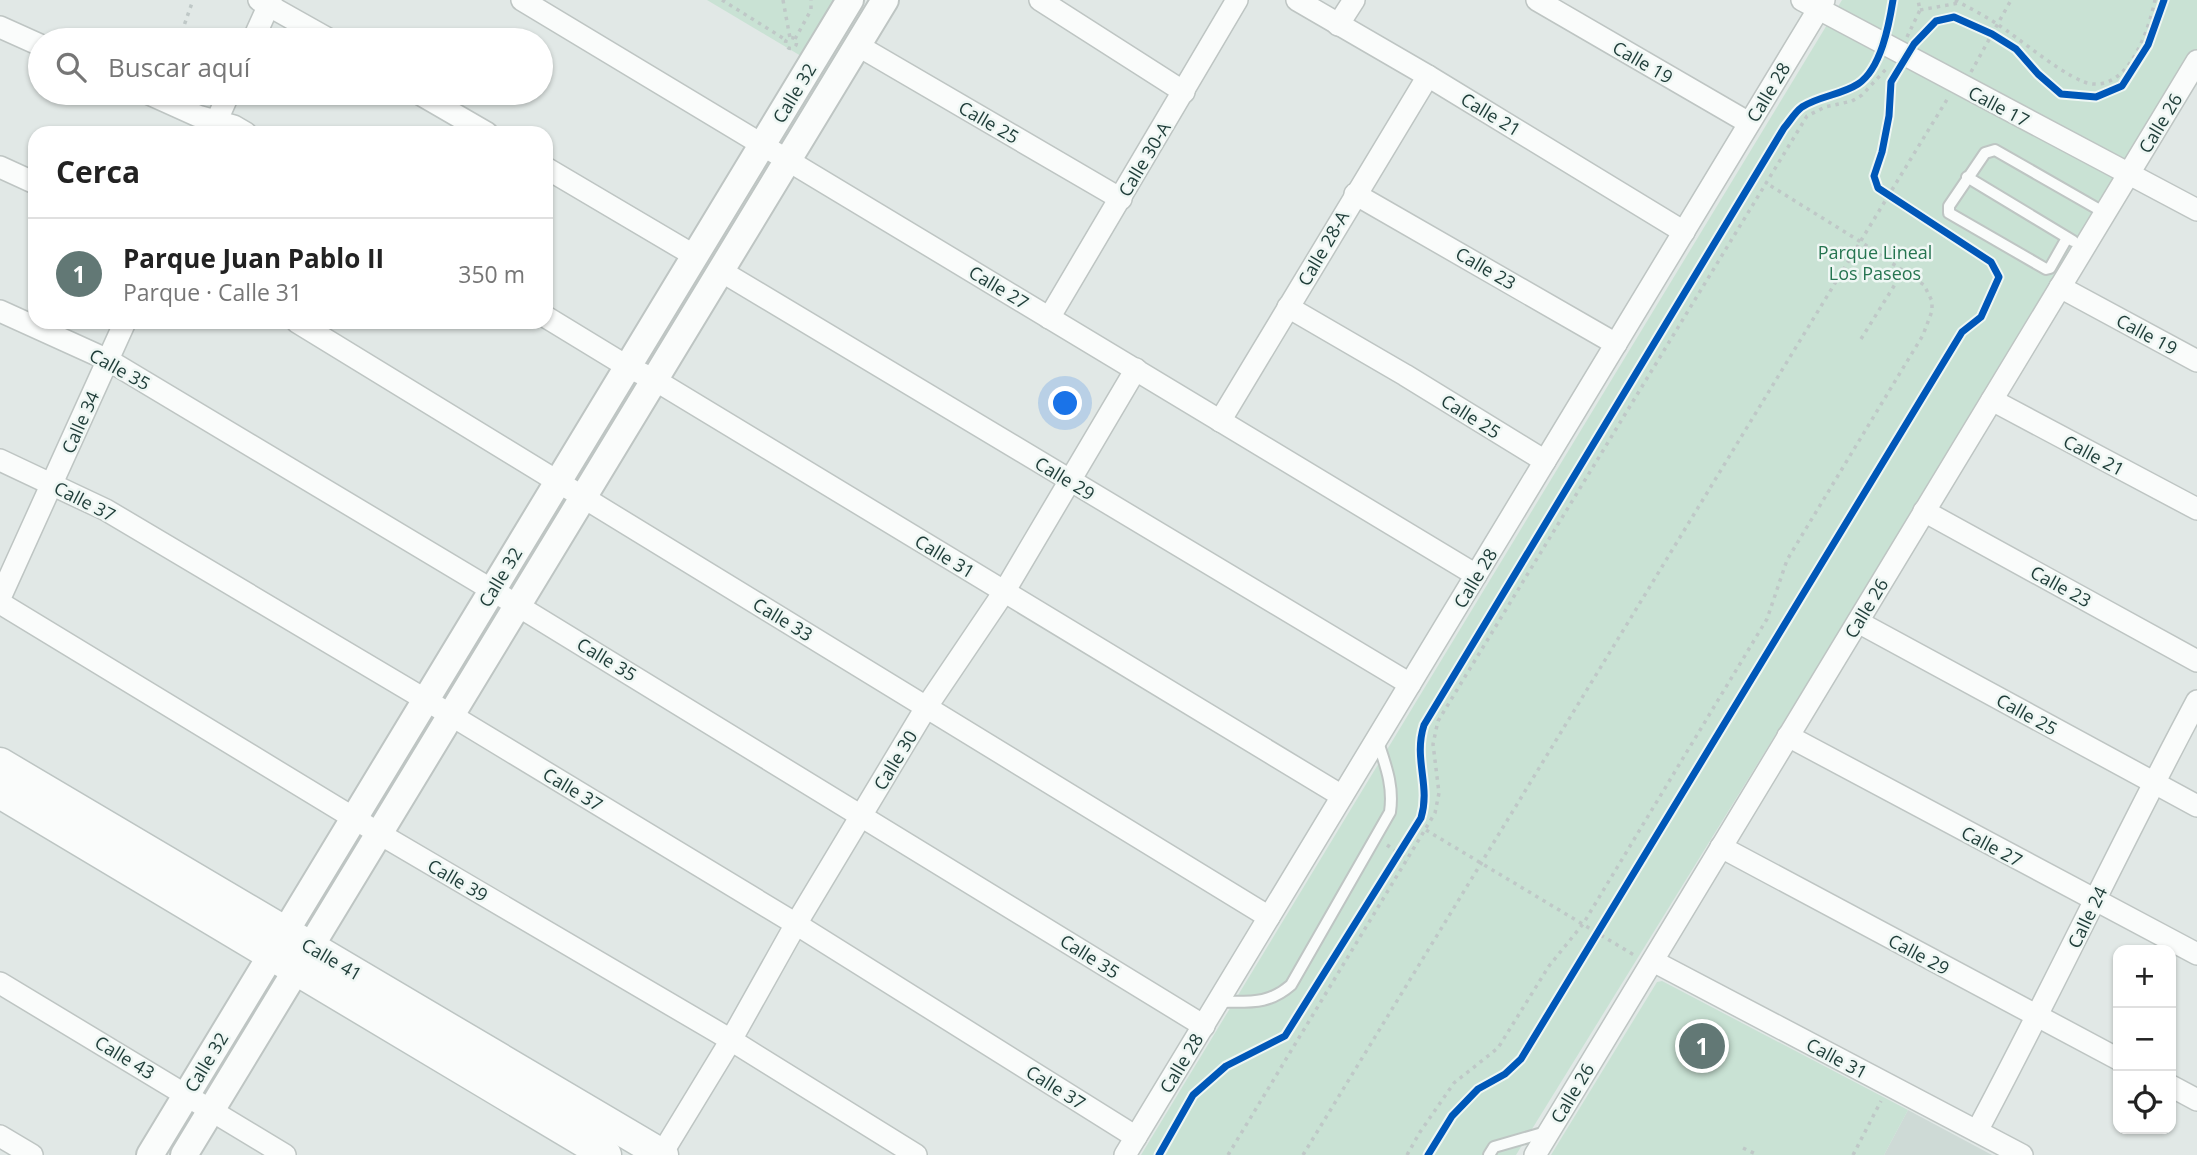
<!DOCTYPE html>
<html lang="es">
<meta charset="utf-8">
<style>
:root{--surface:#fff;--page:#f2f2f2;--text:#222;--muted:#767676;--line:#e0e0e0;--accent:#627875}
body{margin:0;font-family:"Open Sans",sans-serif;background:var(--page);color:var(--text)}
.controls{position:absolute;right:21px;bottom:21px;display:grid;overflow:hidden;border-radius:14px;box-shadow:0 2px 5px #0004}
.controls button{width:63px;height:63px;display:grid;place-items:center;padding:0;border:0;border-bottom:2px solid var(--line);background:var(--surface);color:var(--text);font:35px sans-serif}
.you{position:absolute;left:1066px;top:404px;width:24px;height:24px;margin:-18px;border:5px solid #fff;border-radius:50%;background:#1a73e8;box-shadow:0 0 0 10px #1a73e833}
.badge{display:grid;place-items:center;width:46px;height:46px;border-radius:50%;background:var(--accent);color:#fff;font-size:23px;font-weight:700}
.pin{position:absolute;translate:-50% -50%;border:4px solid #fff;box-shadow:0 2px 7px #0006}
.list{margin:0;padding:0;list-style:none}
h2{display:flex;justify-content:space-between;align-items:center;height:91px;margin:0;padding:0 28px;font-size:30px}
h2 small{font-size:23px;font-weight:400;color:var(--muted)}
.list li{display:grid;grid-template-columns:46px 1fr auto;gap:21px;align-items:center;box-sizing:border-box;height:112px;padding:0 28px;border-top:2px solid var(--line)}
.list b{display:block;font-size:26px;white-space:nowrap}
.list p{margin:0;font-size:23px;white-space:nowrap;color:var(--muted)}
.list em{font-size:23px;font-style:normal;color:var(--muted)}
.icon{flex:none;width:38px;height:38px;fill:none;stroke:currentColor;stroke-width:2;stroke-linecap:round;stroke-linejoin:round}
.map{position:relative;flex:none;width:2197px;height:1155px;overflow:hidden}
.search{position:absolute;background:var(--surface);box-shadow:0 2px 5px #0004;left:28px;top:28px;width:525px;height:77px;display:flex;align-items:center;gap:18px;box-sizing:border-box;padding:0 24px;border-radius:38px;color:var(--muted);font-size:26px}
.panel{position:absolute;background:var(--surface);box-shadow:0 2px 5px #0004;left:28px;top:126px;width:525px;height:203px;border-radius:21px}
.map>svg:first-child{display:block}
.built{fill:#cedad6}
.green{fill:#c9e2d4}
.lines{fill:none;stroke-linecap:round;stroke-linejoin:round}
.service-casing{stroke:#bec5c3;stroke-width:14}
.minor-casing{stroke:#bec5c3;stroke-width:24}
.tertiary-casing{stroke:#bec5c3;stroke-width:30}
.secondary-casing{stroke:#bdc5c3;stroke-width:33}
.path{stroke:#bfc8c7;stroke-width:3.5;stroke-dasharray:3.5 5;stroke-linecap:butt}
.service{stroke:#fafcfb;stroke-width:10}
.minor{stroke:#fafcfb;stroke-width:21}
.tertiary{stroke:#fafcfb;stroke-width:26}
.secondary{stroke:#fafcfb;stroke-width:30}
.cycleway-casing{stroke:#eff7f4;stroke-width:11}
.cycleway{stroke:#0057b8;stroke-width:7}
.labels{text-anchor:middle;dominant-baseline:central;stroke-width:5;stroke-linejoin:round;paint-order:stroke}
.street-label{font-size:18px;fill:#1e3c38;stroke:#eff7f4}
.park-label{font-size:18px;fill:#267551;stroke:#eff7f4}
</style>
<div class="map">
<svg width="2197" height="1155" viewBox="0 0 2197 1155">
<rect width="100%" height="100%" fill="#e1e8e6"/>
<polygon class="built" points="1908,1110 1992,1155 1884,1155"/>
<g class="green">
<polygon points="707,0 835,0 801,56"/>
<polygon points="1842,0 2197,0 2197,52 1516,1155 1141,1155"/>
<polygon points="1662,981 1908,1110 1884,1155 1551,1155 1657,982"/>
</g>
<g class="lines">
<defs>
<g id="service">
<polyline points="1967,177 2073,241"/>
<polyline points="2067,238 2050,268 2046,269 1949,213 1949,206 1985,153 1995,150 2105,213"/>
<path d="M1218 1002C1247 1001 1267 1006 1291 985L1390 812C1394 785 1385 764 1377 739"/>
<polyline points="1489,1155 1494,1147 1546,1132"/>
</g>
<g id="minor">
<polyline points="259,0 330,40"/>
<polyline points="522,0 1476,575"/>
<polyline points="1040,0 1184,92"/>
<polyline points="1297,0 1428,76 1684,232"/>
<polyline points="1537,0 1749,123"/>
<polyline points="1802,0 2197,210"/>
<polyline points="1338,25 1354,0"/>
<polyline points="0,27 40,45"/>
<polyline points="253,40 271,0"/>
<polyline points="857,45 1121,199"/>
<polyline points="147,93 198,116 234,126 246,133"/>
<polyline points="418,93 487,133"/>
<polyline points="212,131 229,93"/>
<polyline points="0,167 35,183"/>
<polyline points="546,168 695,256"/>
<polyline points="1355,194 1616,344"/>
<polyline points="721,271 1410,684"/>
<polyline points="2060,287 2197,361"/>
<polyline points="1288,307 1405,375 1545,461"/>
<polyline points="0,311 108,360 492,590 1204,1026"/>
<polyline points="546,317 628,367 655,380 1342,796"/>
<polyline points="1049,318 1237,0"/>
<polyline points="297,322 1269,917"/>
<polyline points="1992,400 2197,509"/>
<polyline points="1220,421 1428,76"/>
<polyline points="0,460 106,510 426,700 796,924 1136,1137"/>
<polyline points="1924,511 2197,661"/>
<polyline points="0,598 125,322"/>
<polyline points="0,603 380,834 731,1040 916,1155"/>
<polyline points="1858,622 2197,806"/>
<polyline points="1788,736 2197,954"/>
<polyline points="1721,847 2118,1059"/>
<polyline points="1653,961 2022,1155"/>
<polyline points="0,983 285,1155"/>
<polyline points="2171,1086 2197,1100"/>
<path d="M1977 1131C2053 989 2121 843 2197 701"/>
<polyline points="0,1136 32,1155"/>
<polyline points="661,1155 731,1040 796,924 927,706 1004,592 1136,369"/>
<polyline points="1125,1155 1824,0"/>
<polyline points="1535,1155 2197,61"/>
</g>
<g id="tertiary">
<polyline points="150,1155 850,0"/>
<polyline points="184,1155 885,0"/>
</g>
<g id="secondary">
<polyline points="0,763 663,1155"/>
<polyline points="0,793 606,1155"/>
</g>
</defs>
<use href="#service" class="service-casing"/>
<use href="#minor" class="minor-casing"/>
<use href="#tertiary" class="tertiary-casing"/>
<use href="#secondary" class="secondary-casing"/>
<g class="path">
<polyline points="722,0 786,40"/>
<polyline points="783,0 790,38"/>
<path d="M1955 0C1969 8 1984 15 1997 24 2018 37 2071 83 2093 84 2130 87 2149 29 2155 0"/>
<polyline points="1920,10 1959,3"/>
<polyline points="1907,37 1920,10 1918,0"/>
<circle cx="791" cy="43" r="5.5"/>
<polyline points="795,39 811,10 811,0"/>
<polyline points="179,40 193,0"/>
<polyline points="1971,72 2011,0"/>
<polyline points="1861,339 1904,270"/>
<polyline points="1426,830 1634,955"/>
<polyline points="1387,845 1408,860"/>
<polyline points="1743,1148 1758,1155"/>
<polyline points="1228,1155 1435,813 1439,793 1433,744 1438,721 1807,116 1825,107 1852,101 1862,95 1888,67"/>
<polyline points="1303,1155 1948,98"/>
<polyline points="1407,1155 1420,1132 1454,1083 1498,1048 1549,966 1583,924 1767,619 1787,560 1923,335 1932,311 1932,301 1924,285 1861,242 1766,183"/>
<polyline points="1853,1155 1881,1101"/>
</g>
<use href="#service" class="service"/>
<use href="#minor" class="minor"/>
<use href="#tertiary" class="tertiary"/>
<use href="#secondary" class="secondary"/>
<defs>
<g id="cycleway">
<path d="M1159 1155 1193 1095 1226 1066 1285 1036 1421 818C1431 785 1413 760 1424 725L1784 128C1790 121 1795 112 1802 107 1819 96 1841 95 1858 84 1881 69 1889 25 1893 0"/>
<polyline points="1428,1155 1452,1116 1478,1089 1505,1074 1521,1059 1962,332 1981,317 1999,277 1991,262 1878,188 1874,176 1882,152 1889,116 1891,82 1914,44 1936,21 1954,17 1992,34 2016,49 2038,74 2061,94 2096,97 2122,86 2148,45 2164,0"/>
</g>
</defs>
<use href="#cycleway" class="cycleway-casing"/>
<use href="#cycleway" class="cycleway"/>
</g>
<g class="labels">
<g class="street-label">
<text transform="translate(1643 62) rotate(30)">Calle 19</text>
<text transform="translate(1768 92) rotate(-59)">Calle 28</text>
<text transform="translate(794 93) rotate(-59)">Calle 32</text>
<text transform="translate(1999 106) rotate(28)">Calle 17</text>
<text transform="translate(1491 114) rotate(31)">Calle 21</text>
<text transform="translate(989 122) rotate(30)">Calle 25</text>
<text transform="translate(2160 123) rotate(-59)">Calle 26</text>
<text transform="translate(1144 159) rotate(-59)">Calle 30-A</text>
<text transform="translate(1323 248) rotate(-60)">Calle 28-A</text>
<text transform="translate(1486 268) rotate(30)">Calle 23</text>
<text transform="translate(999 287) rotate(31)">Calle 27</text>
<text transform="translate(2147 334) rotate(28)">Calle 19</text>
<text transform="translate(120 369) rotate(29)">Calle 35</text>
<text transform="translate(1471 416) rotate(32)">Calle 25</text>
<text transform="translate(80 422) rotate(-66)">Calle 34</text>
<text transform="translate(2094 455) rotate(28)">Calle 21</text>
<text transform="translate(1065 478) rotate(31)">Calle 29</text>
<text transform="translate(85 501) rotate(27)">Calle 37</text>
<text transform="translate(945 556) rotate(31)">Calle 31</text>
<text transform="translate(500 577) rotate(-59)">Calle 32</text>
<text transform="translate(1475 578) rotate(-59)">Calle 28</text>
<text transform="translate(2061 586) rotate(29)">Calle 23</text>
<text transform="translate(1866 608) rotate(-59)">Calle 26</text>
<text transform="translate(783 619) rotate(31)">Calle 33</text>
<text transform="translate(607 659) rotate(31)">Calle 35</text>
<text transform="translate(2027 714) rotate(29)">Calle 25</text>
<text transform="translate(895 760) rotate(-59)">Calle 30</text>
<text transform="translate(573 789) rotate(31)">Calle 37</text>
<text transform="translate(1992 846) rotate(28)">Calle 27</text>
<text transform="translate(458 880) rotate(30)">Calle 39</text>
<text transform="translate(2087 917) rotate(-64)">Calle 24</text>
<text transform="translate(1919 954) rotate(28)">Calle 29</text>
<text transform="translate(1090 956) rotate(32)">Calle 35</text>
<text transform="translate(332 959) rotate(30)">Calle 41</text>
<text transform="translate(125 1057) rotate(31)">Calle 43</text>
<text transform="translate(1837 1058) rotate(28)">Calle 31</text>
<text transform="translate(206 1062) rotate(-59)">Calle 32</text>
<text transform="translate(1181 1063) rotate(-59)">Calle 28</text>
<text transform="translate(1056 1087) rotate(32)">Calle 37</text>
<text transform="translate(1572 1093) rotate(-59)">Calle 26</text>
</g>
<g class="park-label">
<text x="1875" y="252">Parque Lineal<tspan x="1875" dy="21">Los Paseos</tspan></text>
</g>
</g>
</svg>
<div class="controls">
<button>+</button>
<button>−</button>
<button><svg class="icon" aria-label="locate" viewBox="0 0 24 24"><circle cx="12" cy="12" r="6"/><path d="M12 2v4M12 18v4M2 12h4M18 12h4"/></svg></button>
</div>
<div class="you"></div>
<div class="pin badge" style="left:1702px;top:1046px">1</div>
<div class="search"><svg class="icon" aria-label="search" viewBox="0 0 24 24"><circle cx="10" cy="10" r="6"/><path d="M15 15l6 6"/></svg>Buscar aquí</div>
<section class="panel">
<h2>Cerca<small></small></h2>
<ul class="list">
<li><span class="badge">1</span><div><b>Parque Juan Pablo II</b><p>Parque · Calle 31</p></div><em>350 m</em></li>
</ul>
</section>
</div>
